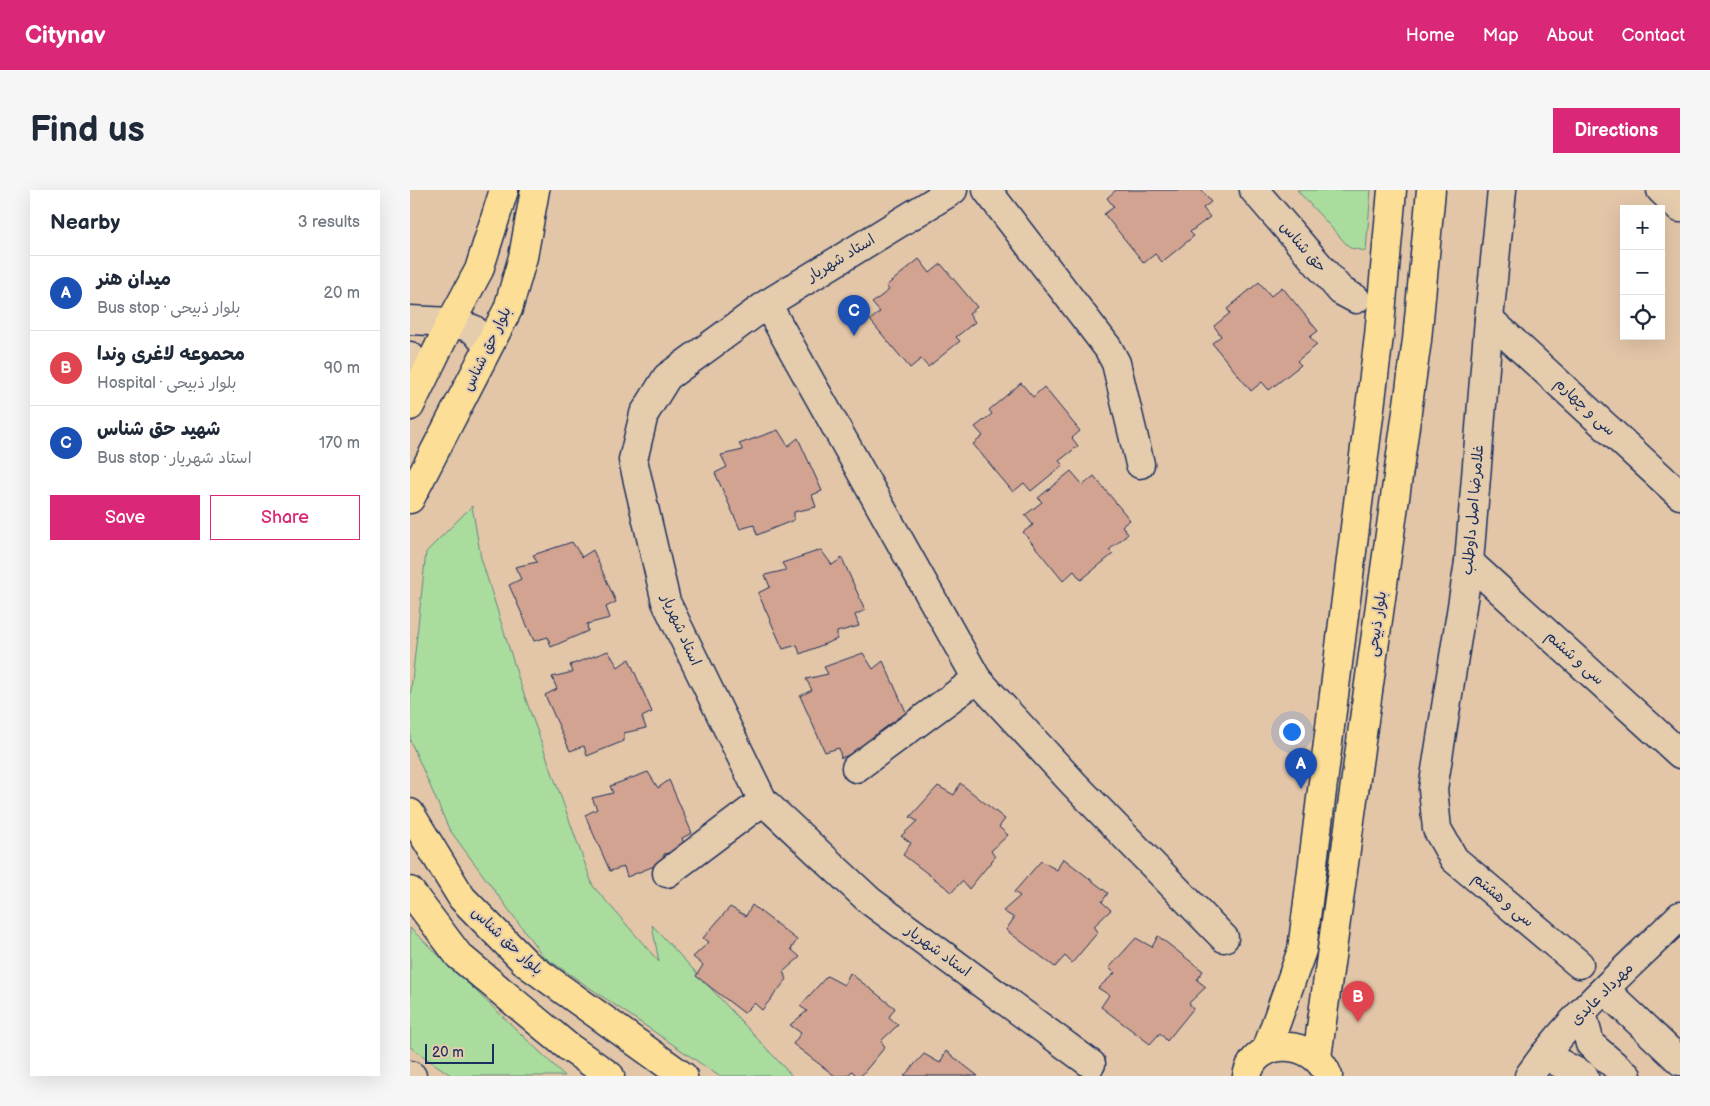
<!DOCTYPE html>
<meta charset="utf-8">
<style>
:root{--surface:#fff;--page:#f6f6f7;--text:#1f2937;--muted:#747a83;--line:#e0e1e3;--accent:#db2777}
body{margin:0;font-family:"Balsamiq Sans","Playpen Sans Arabic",sans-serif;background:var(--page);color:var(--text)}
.controls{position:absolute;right:15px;top:15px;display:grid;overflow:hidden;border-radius:0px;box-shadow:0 5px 20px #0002}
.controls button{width:45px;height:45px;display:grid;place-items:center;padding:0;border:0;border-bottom:1px solid var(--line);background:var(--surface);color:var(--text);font:25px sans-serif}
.scale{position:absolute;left:15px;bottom:12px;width:69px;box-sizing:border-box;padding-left:5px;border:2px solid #1b2f5e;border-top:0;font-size:14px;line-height:18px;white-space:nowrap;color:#1b2f5e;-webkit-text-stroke:4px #e4ccad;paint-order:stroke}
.you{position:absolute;left:881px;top:541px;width:18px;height:18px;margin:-12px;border:4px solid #fff;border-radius:50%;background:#1a73e8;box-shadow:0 0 0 8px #1a73e833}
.badge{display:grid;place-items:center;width:32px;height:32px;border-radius:50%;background:var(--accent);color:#fff;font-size:16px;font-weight:700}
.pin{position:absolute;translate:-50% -41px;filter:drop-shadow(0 1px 2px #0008)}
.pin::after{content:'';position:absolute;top:26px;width:18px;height:15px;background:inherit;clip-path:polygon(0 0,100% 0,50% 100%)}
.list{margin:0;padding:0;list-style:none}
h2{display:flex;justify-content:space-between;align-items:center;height:65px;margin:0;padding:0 20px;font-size:21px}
h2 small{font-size:16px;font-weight:400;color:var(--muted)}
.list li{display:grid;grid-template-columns:32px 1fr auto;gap:15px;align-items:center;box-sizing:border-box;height:75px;padding:0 20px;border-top:1px solid var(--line)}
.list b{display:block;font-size:19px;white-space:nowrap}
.list p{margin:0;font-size:16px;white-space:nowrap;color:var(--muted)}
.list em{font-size:16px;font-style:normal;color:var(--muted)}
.actions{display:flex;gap:10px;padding:15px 20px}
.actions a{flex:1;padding:11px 0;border:1px solid var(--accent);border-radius:0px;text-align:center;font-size:18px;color:var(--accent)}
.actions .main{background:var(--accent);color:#fff}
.icon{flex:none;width:28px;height:28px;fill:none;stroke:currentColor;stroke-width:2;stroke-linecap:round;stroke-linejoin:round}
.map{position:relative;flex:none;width:1270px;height:886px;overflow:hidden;border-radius:0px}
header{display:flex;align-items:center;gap:30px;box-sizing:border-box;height:70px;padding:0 25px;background:var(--accent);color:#fff}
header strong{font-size:24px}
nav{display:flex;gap:28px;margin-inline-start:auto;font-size:18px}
.intro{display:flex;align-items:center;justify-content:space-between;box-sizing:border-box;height:120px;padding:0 30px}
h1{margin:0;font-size:35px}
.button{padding:12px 22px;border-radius:0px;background:var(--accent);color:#fff;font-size:18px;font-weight:700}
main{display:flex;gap:30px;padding:0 30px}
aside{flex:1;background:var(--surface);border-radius:0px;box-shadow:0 5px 20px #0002}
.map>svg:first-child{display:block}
.green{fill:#a9dc9d;stroke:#62867e}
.building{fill:#d1a390;stroke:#1b2f5e}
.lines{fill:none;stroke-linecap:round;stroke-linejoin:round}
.minor-casing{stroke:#1b2f5e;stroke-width:31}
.major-casing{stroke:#1b2f5e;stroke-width:31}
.minor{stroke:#e4ccad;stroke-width:28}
.major{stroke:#fdde96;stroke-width:28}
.labels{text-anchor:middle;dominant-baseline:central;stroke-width:4;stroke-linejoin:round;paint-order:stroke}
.street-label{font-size:15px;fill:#1b2f5e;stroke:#e4ccad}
</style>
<header>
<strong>Citynav</strong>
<nav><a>Home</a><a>Map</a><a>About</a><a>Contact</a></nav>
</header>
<div class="intro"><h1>Find us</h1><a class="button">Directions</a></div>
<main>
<aside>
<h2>Nearby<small>3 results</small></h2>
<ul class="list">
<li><span class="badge" style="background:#1a4fb4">A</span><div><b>میدان هنر</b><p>Bus stop · بلوار ذبیحی</p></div><em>20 m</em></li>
<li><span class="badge" style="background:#e0444e">B</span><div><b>محموعه لاغری وندا</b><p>Hospital · بلوار ذبیحی</p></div><em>90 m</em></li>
<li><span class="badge" style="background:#1a4fb4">C</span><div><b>شهید حق شناس</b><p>Bus stop · استاد شهریار</p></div><em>170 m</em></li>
</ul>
<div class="actions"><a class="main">Save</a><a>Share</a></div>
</aside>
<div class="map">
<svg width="1270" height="886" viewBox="0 0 1270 886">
<rect width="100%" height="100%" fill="#e3c6a8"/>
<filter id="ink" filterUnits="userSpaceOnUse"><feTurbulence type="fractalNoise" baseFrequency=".02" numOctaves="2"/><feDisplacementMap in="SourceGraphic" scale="10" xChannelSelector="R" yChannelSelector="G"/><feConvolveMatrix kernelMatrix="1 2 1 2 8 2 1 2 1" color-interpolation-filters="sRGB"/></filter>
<g filter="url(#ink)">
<g class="green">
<polygon points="887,0 961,0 956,61 940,58"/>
<polygon points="62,316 71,368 110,493 183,696 249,772 242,735 382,886 309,886 133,766 39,639 0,550 0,509 16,362"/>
<polygon points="0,738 155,886 42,886 0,857"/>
</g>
<g class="building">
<polygon points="706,0 791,0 801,12 793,18 800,27 780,42 784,46 752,72 745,64 734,73 694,24 704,17 697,8"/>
<polygon points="509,69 520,83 531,74 567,117 559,124 565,132 546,147 550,151 518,177 511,169 500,178 460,130 470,122 462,113 479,100 476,96"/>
<polygon points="849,92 861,106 872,97 908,141 900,147 907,155 887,171 891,175 859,200 852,192 841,201 802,153 811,146 804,136 820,123 817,119"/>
<polygon points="611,193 623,207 634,197 670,241 662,248 668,256 649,271 653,275 621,301 614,293 603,302 563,254 573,246 565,237 582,224 579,220"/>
<polygon points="368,240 378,256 388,248 412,301 402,305 406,317 384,322 384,330 347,345 344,335 330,339 305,283 317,277 311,265 333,260 329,254"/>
<polygon points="661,281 673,295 684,286 720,330 712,336 718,344 699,360 703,364 671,390 664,381 653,391 613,342 623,335 615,325 632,312 628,308"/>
<polygon points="162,352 172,367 183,360 206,412 196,417 200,428 177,434 178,441 141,457 138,447 124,451 99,395 111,389 105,377 127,372 123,365"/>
<polygon points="411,360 422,375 432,368 455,420 445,425 449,436 427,442 427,449 390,464 387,455 373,459 348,403 360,397 355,385 376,380 372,373"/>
<polygon points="198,461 208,477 219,469 242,522 232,527 236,538 214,543 214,551 177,566 174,556 160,561 135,505 147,499 142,487 163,482 160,475"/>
<polygon points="453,463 463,479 473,471 497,524 487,528 491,540 469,553 431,568 429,558 415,562 390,506 402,500 396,489 418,484 414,477"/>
<polygon points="238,582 248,598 259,590 282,643 272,648 276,659 254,664 254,672 217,687 214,677 200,681 175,625 187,619 182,608 203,603 200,596"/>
<polygon points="550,593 595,629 589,637 598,645 581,661 585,667 559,699 552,691 542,702 493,665 501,653 491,646 507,631 500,627 528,596 544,605"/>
<polygon points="653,668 698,703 692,712 701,720 684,736 688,742 662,773 655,766 645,777 596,740 604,728 593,721 610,706 604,702 631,671 647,680"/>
<polygon points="342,715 387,750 381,759 390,767 373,782 377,789 352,820 344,813 334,823 286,786 293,775 283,767 299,752 293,748 320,717 336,726"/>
<polygon points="748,746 793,781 787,790 796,797 779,813 783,819 757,851 750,843 740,854 691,817 699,805 688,798 705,783 699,778 726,748 742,757"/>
<polygon points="440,783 485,818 479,827 488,835 471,851 475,857 451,886 447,886 442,881 437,886 425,886 383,854 391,843 380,835 397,821 390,816 417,786 434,795"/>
<polygon points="536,861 568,886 494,886 514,864 530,873"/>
</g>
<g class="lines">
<defs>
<g id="minor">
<polyline points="543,0 357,114 257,187 234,224 223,270 256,412 353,611 460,711 681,874"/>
<polyline points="577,0 698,158 706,173 730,274"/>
<polyline points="844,0 931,101 946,109"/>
<polyline points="1092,0 1079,129 1059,372 1023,599 1027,639 1044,669 1169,774"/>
<polyline points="1251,0 1270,18"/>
<polyline points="357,114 567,489 664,594 814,748"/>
<polyline points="1079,129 1270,305"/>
<polyline points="0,130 41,132 63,139 78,156"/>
<polyline points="0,166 9,176 12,191"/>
<polyline points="1059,372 1270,564"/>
<polyline points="446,578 567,489"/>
<polyline points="257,683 353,611"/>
<polyline points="1195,800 1270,871"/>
<polyline points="1172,822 1180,854 1217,886"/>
<polyline points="1134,865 1174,886"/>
<polyline points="0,885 2,886"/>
<path d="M1119 886C1160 826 1219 777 1270 726"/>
</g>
<g id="major">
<polyline points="0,216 41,132 69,80 94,0"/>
<polyline points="0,309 98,119 113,67 125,0"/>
<polyline points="0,623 52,708 117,774 273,886"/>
<polyline points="0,701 49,766 157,856 200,886"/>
<polyline points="856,861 892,760 969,146 982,0"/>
<polyline points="907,867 1007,150 1021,0"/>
<path d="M837 886C846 845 905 849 918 886"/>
</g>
</defs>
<use href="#minor" class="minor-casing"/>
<use href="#major" class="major-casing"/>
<use href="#minor" class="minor"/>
<use href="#major" class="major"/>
</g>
</g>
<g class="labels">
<g class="street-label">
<text transform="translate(893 57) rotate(49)">حق شناس</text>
<text transform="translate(431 68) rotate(-31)">استاد شهریار</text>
<text transform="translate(77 159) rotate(-64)">بلوار حق شناس</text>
<text transform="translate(1175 217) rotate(43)">سی و چهارم</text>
<text transform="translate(1063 320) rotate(-85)">غلامرضا اصل داوطلب</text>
<text transform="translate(967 434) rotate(-82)">بلوار ذبیحی</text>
<text transform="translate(271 440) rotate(66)">استاد شهریار</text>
<text transform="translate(1165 468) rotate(42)">سی و ششم</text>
<text transform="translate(1093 710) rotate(40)">سی و هشتم</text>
<text transform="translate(97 751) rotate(43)">بلوار حق شناس</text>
<text transform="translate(528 761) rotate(36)">استاد شهریار</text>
<text transform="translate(1192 804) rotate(-45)">مهرداد عابدی</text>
</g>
</g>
</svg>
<div class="controls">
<button>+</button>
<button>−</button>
<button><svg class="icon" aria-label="locate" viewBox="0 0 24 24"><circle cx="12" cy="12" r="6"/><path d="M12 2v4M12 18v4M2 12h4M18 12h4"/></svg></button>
</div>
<div class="scale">20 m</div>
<div class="you"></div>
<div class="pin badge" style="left:891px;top:599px;background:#1a4fb4">A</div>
<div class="pin badge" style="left:948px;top:832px;background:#e0444e">B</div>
<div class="pin badge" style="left:444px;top:146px;background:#1a4fb4">C</div>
</div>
</main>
